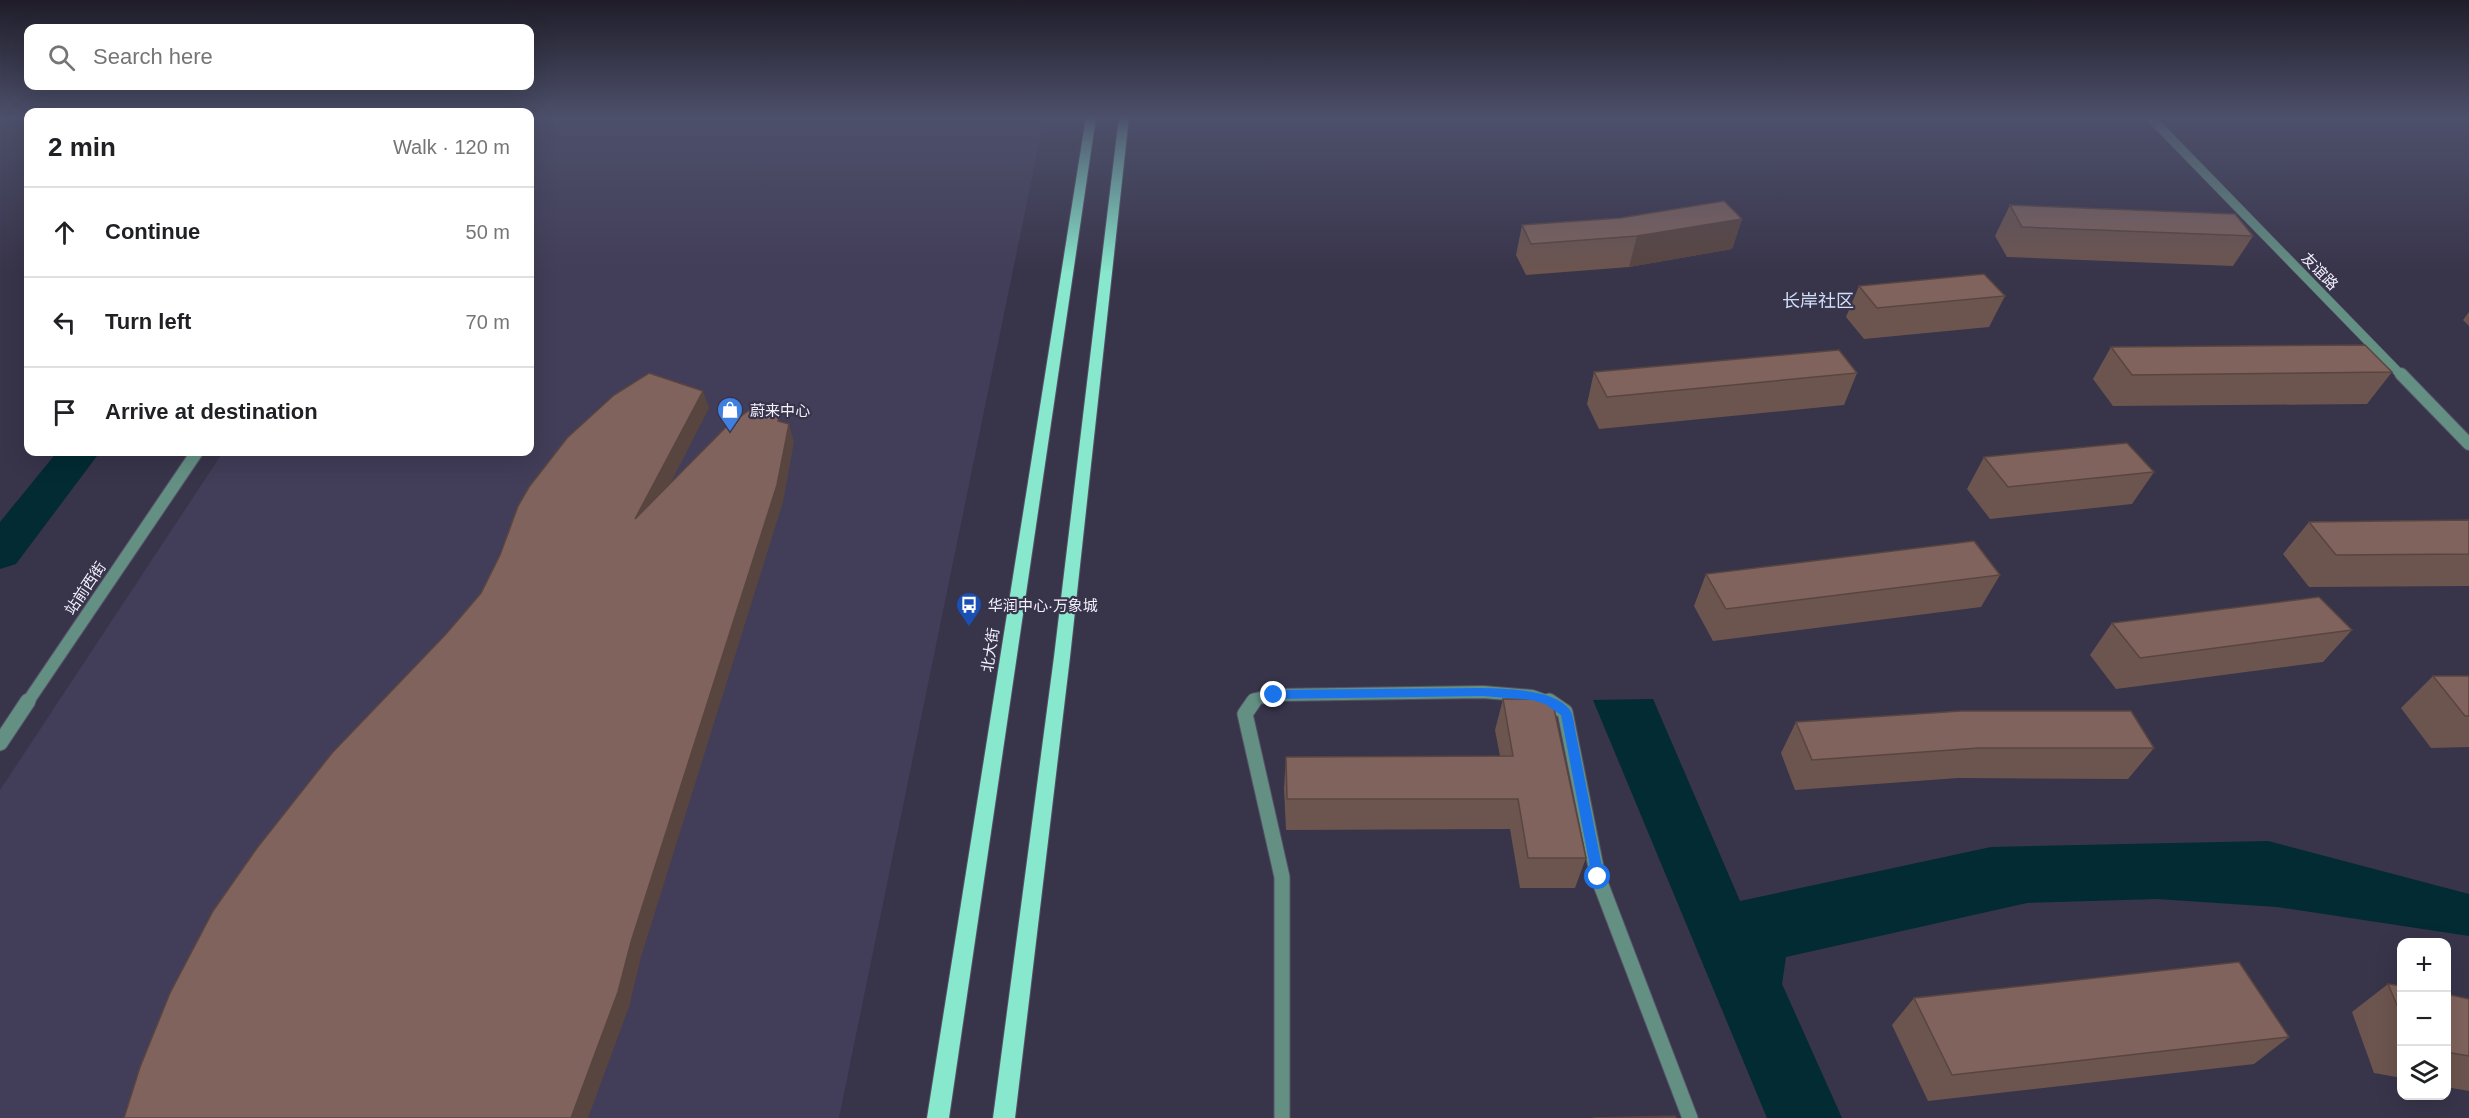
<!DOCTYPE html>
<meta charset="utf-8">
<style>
:root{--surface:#fff;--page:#f2f2f2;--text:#202124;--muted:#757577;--line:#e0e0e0}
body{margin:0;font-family:Arial,"Noto Sans SC",sans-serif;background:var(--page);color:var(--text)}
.controls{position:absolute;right:18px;bottom:18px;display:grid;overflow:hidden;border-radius:12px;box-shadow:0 6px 24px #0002}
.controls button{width:54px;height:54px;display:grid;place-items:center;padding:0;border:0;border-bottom:2px solid var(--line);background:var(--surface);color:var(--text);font:30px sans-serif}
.stop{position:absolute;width:18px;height:18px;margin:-14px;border:4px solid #1a73e8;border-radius:50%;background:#fff}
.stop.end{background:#1a73e8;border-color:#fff;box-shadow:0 2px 6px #0008}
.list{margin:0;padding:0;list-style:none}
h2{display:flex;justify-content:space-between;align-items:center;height:78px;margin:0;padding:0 24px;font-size:26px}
h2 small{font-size:20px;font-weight:400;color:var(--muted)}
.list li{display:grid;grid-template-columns:39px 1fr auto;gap:18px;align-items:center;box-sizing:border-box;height:90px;padding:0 24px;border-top:2px solid var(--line)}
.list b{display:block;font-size:22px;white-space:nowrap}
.list em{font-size:20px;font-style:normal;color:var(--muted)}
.icon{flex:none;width:33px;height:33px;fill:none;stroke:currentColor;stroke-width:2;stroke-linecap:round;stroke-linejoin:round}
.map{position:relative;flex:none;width:2469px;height:1118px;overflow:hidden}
.search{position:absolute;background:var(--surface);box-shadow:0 6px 24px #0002;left:24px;top:24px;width:510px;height:66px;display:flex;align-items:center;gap:15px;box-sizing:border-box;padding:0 21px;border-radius:12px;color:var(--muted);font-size:22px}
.panel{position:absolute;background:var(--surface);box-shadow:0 6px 24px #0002;left:24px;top:108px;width:510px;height:348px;border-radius:12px}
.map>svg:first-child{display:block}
.built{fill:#423d58}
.water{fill:#022b33}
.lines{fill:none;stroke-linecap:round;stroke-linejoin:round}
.river{fill:#022b33;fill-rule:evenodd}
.minor-far1-casing{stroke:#565267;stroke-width:14}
.minor-casing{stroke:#565267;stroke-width:17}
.tertiary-far2-casing{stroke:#565267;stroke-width:10}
.tertiary-far1-casing{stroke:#565267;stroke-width:14}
.tertiary-casing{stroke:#565267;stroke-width:17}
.primary-casing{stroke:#565267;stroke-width:2}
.minor-far1{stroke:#649083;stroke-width:12}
.minor{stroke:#649083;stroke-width:15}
.tertiary-far2{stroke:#649083;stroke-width:9}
.tertiary-far1{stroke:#649083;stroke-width:12}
.tertiary{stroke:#649083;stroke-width:15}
.primary{fill:#88e8cd;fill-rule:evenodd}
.wall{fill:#6d554f}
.shaded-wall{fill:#594540}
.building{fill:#7f635c;stroke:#594540;stroke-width:1.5}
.route{fill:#1a73e8}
.labels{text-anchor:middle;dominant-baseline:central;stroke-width:4.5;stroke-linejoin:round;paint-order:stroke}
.street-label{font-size:15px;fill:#f2f0fe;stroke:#38344a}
.poi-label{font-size:15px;fill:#f2f0fe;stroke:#38344a;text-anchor:start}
.quarter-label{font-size:18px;fill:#d1dffa;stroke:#38344a}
</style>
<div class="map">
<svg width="2469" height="1118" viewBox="0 0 2469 1118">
<rect width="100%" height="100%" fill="#38344a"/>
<polygon class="built" points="530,117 1036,117 1042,129 839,1118 0,1118 0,790 223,452 530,452"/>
<polygon class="water" points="1653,699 1740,901 1991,847 2268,841 2469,894 2469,936 2277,907 2157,899 2027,903 1786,957 1782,984 1842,1118 1767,1118 1593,700"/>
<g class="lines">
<polygon class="river" points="57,452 100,452 16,564 0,569 0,522"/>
<defs>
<polyline id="minor-far1" points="1253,703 1256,699 1274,695 1483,692 1532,696 1552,703"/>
<g id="minor">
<polyline points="1254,701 1245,714 1282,877 1282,1118"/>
<polyline points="1549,701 1565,712 1598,877 1690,1118"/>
</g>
<polyline id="tertiary-far2" points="2150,117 2402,376"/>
<g id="tertiary-far1">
<polyline points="2401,374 2469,444"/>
<polyline points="27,703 197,452"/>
</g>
<polyline id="tertiary" points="0,743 28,701"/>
<g id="primary">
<polygon points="1086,117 1096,117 949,1118 927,1118"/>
<polygon points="1119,117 1129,117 1070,657 1015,1118 993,1118 1054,657"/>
</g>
</defs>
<use href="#minor-far1" class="minor-far1-casing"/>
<use href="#minor" class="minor-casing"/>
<use href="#tertiary-far2" class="tertiary-far2-casing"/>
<use href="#tertiary-far1" class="tertiary-far1-casing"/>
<use href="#tertiary" class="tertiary-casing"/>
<use href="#primary" class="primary-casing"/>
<use href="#minor-far1" class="minor-far1"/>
<use href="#minor" class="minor"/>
<use href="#tertiary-far2" class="tertiary-far2"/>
<use href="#tertiary-far1" class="tertiary-far1"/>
<use href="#tertiary" class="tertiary"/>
<use href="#primary" class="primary"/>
</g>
<g class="wall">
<polygon points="2010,205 2253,236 2233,266 2007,257 1995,236"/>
<polygon points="1742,219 1732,249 1629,267 1526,275 1516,255 1522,225"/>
<polygon points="1859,286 2005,296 1989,327 1864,339 1846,317"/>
<polygon points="2469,312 2469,326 2463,320"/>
<polygon points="2111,347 2392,372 2367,404 2113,406 2093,379"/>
<polygon points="1594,372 1857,373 1844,405 1599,429 1587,404"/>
<polygon points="1984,457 2154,472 2132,504 1990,519 1967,489"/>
<polygon points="2469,520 2469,586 2309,587 2283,554 2309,522"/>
<polygon points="1706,574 2000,575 1981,607 1713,641 1694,606"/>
<polygon points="2112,623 2352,630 2323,662 2116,689 2090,655"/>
<polygon points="2433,676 2469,676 2469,747 2431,748 2401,708"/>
<polygon points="1503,699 1586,858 1575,888 1520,888 1510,829 1286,830 1284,788 1286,757 1500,756 1495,730"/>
<polygon points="1796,722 2154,748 2128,779 1958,778 1795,790 1781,753"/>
<polygon points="2388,984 2402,986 2402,1078 2374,1073 2352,1012"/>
<polygon points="2446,994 2469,999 2469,1091 2446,1087"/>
<polygon points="1914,998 2289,1037 2254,1064 1928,1101 1892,1025"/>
</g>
<g class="shaded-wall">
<polygon points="1742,219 1732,249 1629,267 1637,236"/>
<polygon points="703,391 709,408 643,537 635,519"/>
<polygon points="789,424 794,442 783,502 641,957 629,1007 588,1118 571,1118 631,942"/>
</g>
<g class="building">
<polygon points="1724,201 1742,219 1637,236 1531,244 1522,225 1620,218"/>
<polygon points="2010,205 2235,214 2253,236 2022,227"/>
<polygon points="1984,274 2005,296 1877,308 1859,286"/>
<polygon points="2365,345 2392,372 2132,375 2111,347"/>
<polygon points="1839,350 1857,373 1607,397 1594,372"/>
<polygon points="649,373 703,391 635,519 728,425 754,407 779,416 778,421 789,424 777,485 631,942 618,992 571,1118 124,1118 140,1067 170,993 213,911 257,848 332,753 446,634 481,593 500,555 518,506 529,487 567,438 614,395"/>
<polygon points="2127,443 2154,472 2008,487 1984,457"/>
<polygon points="2469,520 2469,554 2336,555 2309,522"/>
<polygon points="1974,541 2000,575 1726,609 1706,574"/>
<polygon points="2319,597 2352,630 2140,658 2112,623"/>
<polygon points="2433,676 2469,676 2469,716 2465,716"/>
<polygon points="1503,699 1552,699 1586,858 1528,858 1518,799 1287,799 1286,757 1513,756"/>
<polygon points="1961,711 2131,711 2154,748 1979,748 1812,760 1796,722"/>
<polygon points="2239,962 2289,1037 1952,1075 1914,998"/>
<polygon points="2388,984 2402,986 2402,1017"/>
<polygon points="2446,994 2469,999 2469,1056 2446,1052"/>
<polygon points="1675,1116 1676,1118 1593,1118"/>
</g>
<linearGradient id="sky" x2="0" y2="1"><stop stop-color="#1f1d29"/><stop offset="0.43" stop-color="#4d506b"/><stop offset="1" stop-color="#4d506b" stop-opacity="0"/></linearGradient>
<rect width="2469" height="274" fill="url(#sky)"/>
<path class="route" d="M1483 688C1507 689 1555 689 1570 710 1573 715 1574 723 1575 729L1604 877 1602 881 1598 882 1592 877 1561 715 1545 704 1532 700 1483 696 1274 699 1269 695 1274 690Z"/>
<defs>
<symbol id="shop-pin" viewBox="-11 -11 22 30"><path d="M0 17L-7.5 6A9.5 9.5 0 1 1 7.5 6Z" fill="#3f7fe0" stroke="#38344a"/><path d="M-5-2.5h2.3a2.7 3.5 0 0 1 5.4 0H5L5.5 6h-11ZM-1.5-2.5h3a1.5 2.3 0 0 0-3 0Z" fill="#fff"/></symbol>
<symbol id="bus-pin" viewBox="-11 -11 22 30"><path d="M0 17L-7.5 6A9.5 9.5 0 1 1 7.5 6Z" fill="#1a4fb4" stroke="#38344a"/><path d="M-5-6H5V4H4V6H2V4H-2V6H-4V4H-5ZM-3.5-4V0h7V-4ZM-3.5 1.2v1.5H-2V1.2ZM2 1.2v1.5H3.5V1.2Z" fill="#fff"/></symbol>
</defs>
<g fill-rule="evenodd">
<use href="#shop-pin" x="715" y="395" width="30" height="40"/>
<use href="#bus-pin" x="954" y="590" width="30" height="40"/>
</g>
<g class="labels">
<g class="street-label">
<text transform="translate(2320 271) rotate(46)">友谊路</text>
<text transform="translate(85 588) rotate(-56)">站前西街</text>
<text transform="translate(990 650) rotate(-81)">北大街</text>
</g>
<g class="poi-label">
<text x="750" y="410">蔚来中心</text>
<text x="988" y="605">华润中心·万象城</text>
</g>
<g class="quarter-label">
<text x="1818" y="301">长岸社区</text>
</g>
</g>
</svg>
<div class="controls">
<button>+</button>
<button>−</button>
<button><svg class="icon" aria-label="layers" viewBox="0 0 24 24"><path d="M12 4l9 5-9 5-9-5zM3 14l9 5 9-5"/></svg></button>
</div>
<div class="stop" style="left:1598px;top:877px"></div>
<div class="stop end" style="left:1274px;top:695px"></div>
<div class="search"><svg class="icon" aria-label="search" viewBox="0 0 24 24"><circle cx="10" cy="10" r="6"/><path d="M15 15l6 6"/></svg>Search here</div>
<section class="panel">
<h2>2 min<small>Walk · 120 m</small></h2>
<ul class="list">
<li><svg class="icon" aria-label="ahead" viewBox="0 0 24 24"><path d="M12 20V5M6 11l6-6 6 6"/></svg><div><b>Continue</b></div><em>50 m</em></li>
<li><svg class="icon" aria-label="left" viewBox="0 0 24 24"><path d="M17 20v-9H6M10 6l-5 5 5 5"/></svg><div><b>Turn left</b></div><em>70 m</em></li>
<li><svg class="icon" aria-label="arrive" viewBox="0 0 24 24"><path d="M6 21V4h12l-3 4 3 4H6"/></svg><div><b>Arrive at destination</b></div></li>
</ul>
</section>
</div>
